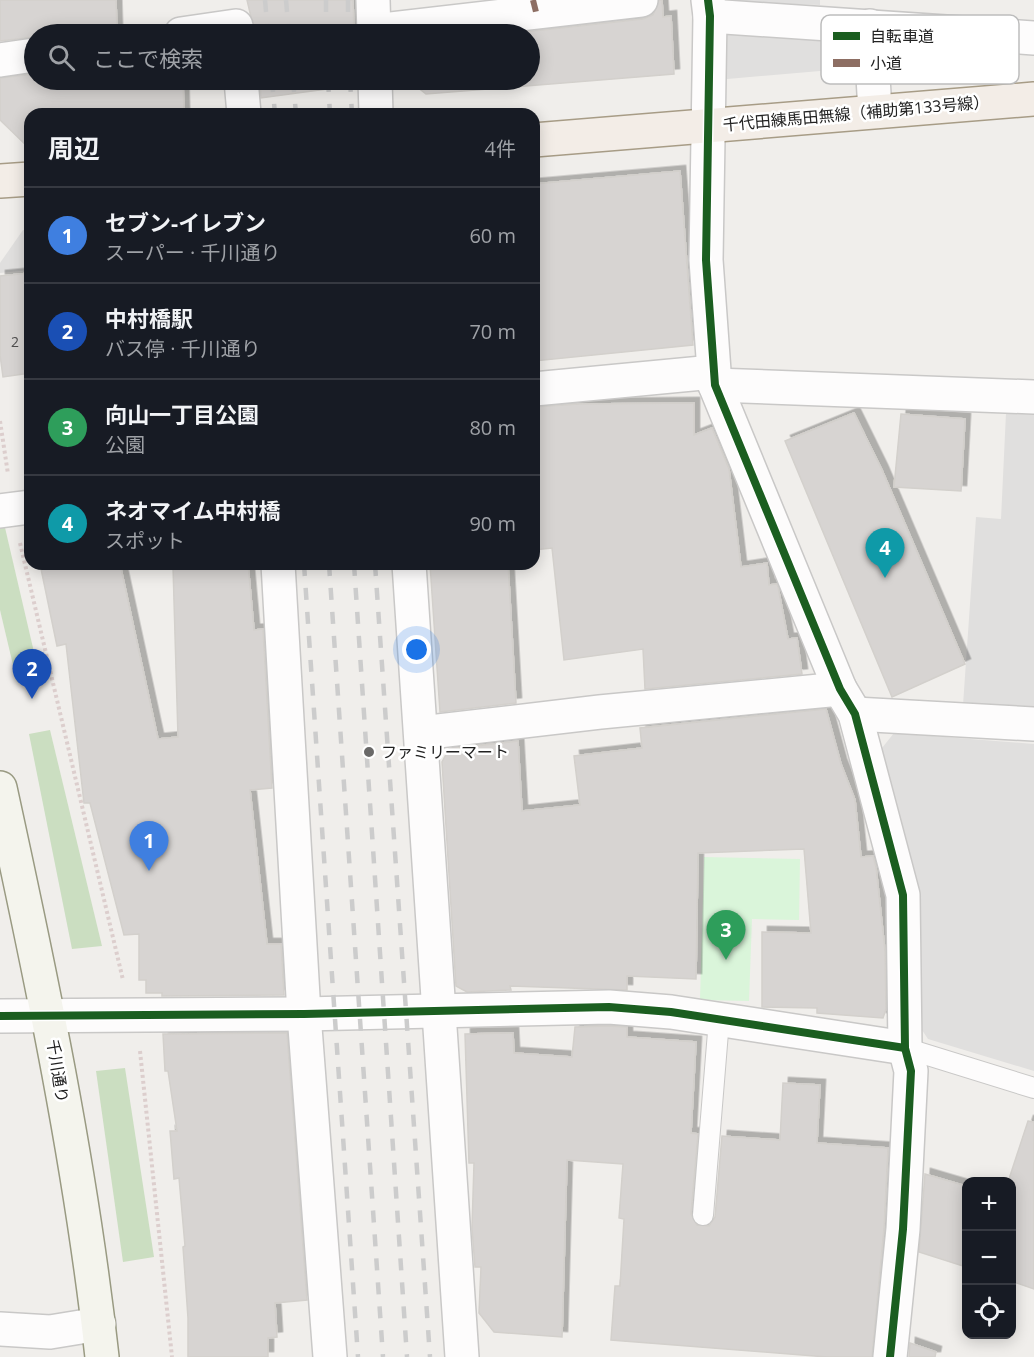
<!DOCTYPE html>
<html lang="ja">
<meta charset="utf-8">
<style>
:root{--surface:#171b24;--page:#242831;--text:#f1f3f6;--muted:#9ea1a6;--line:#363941;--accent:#b45309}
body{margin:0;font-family:"Open Sans","Noto Sans JP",sans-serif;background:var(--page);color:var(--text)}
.controls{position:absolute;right:18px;bottom:18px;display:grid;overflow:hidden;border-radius:12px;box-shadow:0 3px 15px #0003}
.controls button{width:54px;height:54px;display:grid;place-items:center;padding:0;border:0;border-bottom:2px solid var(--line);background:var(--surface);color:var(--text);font:30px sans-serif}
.you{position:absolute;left:417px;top:650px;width:21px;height:21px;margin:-15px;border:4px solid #fff;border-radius:50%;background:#1a73e8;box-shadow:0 0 0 9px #1a73e833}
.badge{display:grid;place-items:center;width:39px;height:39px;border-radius:50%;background:var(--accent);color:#fff;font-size:20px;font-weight:700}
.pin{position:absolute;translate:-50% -50px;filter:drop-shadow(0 2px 3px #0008)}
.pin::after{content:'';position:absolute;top:32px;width:21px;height:18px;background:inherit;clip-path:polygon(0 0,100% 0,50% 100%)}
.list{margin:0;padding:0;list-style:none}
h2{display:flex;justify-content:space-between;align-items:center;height:78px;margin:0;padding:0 24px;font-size:26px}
h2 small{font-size:20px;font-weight:400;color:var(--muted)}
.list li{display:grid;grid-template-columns:39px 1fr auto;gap:18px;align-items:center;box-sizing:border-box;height:96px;padding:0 24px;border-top:2px solid var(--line)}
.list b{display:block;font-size:22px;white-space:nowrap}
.list p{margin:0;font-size:20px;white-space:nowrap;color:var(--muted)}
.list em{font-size:20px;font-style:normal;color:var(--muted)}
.icon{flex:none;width:33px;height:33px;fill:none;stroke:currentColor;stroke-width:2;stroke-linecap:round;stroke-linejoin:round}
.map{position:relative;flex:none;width:1034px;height:1357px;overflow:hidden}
.search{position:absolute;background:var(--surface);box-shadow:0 3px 15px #0003;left:24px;top:24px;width:516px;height:66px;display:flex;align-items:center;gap:15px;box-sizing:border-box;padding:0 21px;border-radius:33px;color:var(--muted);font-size:22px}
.panel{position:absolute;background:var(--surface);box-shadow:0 3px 15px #0003;left:24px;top:108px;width:516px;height:462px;border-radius:18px}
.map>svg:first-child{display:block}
.forest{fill:#cbdec1}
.park{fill:#daf5da}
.parking{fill:#e0dfde}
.building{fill:#d7d4d2;stroke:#d3d0cc;stroke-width:1.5;filter:url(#shadow)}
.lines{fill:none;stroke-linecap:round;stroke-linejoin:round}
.lane-casing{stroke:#c9c8c7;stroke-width:22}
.street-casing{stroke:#c9c8c7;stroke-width:36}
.secondary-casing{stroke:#999a82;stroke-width:36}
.primary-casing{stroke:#a79c86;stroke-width:36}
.path{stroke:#dccecd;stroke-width:4;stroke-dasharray:3 3;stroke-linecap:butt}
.lane{stroke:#fdfcfc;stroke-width:20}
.street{stroke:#fdfcfc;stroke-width:33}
.secondary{stroke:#f4f4ed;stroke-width:33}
.primary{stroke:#f3ede7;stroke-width:33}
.rail{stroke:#ccc;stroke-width:4.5;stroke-dasharray:12 12;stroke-linecap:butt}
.quiet{stroke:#8d6e63;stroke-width:6;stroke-dasharray:12 6;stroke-linecap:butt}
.cycleway-casing{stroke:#fff;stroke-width:11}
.cycleway{stroke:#1b5e20;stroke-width:8}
.poi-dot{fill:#6a6968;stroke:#fff;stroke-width:2}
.labels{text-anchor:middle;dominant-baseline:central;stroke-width:5;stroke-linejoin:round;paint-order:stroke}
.number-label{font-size:14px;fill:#4f4e4e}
.street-label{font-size:16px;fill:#222;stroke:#fff}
.poi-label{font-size:16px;fill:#222;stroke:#fff;text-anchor:start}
.key{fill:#fff;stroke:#bdbdbd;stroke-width:1.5}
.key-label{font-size:16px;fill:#222}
</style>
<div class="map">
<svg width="1034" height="1357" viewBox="0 0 1034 1357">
<defs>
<filter id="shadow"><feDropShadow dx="5.5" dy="-5.5" stdDeviation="0" flood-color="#0004"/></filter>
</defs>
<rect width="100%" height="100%" fill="#f0eeeb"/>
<g class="forest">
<polygon points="3,519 40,678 17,682 0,610 0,521"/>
<polygon points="50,730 102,946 72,949 29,734"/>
<polygon points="125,1068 154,1257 123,1262 96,1071"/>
</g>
<polygon class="park" points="704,857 800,859 799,920 752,919 749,1001 700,1000"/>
<g class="parking">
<polygon points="741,0 820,0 820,5 745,2"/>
<polygon points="732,28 850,36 857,43 855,68 716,80 719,34"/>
<polygon points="23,230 30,230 30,270 0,273 0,263"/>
<polygon points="1006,413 1034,414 1034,706 963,705 976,517 1001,519"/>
<polygon points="894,733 1034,744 1034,1071 928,1039 918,1024 878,753"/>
</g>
<g class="building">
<polygon points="0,0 116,0 117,34 34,34 34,37 0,41"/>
<polygon points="247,0 353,0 354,34 255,34"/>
<polygon points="659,0 662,0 663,17 671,16 674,74 426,94 416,86 415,80 530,80 530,34 506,34 643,19 653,15"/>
<polygon points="34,74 34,80 183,80 184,114 30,114 30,149 0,120 0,78"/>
<polygon points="260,80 356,80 356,85 261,98"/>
<polygon points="680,171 693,345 534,361 534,184"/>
<polygon points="30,273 30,373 3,377 0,355 0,276"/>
<polygon points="694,403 694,435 712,428 729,469 741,567 767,563 769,585 777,584 778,587 788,639 797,638 802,674 645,689 643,649 564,660 552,548 534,550 534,407 579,404"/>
<polygon points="854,413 882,470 965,664 892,697 785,441"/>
<polygon points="901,414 965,419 961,491 894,487"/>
<polygon points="40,564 120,564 158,739 178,737 173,567 248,564 254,630 263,629 272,788 250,790 267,944 281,944 284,995 162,996 162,993 146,993 146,980 139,980 139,934 124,935 90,803 84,803 66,644 57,646"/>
<polygon points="430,564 468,564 469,568 508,564 516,703 440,712"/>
<polygon points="826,709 841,764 855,800 861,857 873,856 876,867 885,951 886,1009 883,1018 817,1013 817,1008 762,1007 762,932 811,933 804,849 698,853 696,979 627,976 627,990 510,986 511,990 467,992 456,986 442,762 449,749 518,741 522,811 580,805 574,756 642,748 640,728"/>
<polygon points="608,1026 627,1027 627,1037 696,1042 691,1133 698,1134 691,1214 697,1225 709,1226 715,1217 722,1136 780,1140 783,1083 820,1085 817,1143 888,1148 884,1228 872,1357 827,1357 611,1340 615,1286 620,1286 624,1219 619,1218 623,1164 567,1160 562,1337 494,1332 479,1313 481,1267 475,1267 472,1228 474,1163 469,1163 465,1034 513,1033 514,1053 572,1057 575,1027"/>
<polygon points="287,1033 307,1300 275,1303 277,1337 268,1338 268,1357 188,1357 188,1318 183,1247 185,1246 179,1178 174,1179 170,1131 177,1131 168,1071 165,1071 163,1034"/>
<polygon points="1028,1121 1034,1122 1034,1289 1011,1281 1011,1182 1008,1182"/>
<polygon points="925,1174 966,1186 966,1267 919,1252"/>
<polygon points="910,1343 936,1352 935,1357 909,1357"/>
</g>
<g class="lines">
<defs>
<g id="lane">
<polyline points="905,1048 1034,1088"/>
<polyline points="703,1215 719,1020"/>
</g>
<g id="street">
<polyline points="373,0 374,34"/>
<polyline points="708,0 710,16 706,260 715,385 840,689 855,714 903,895 905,1048 911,1071 903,1229 890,1357"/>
<polyline points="710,16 1034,38"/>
<polyline points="870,26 875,111"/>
<polyline points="374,31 641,0"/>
<polyline points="181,34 236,26 237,34"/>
<polyline points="0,60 34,55"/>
<polyline points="241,80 244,114"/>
<polyline points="375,80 376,114"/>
<polyline points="715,385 1034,397"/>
<polyline points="534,389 713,372"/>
<polyline points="0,511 30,507"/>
<polyline points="278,564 304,1014 330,1357"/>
<polyline points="409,564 462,1357"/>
<polyline points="855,714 1034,724"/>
<polyline points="421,733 600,712 840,689"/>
<polyline points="0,1016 304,1014 609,1007 671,1012 905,1048"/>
<polyline points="0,1329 50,1332 99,1324"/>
</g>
<path id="secondary" d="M0 788C41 976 81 1166 102 1357"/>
<g id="primary">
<polyline points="534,140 1034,99"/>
<polyline points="0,181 30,179"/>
</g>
</defs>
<use href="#lane" class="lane-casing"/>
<use href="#street" class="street-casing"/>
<use href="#secondary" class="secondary-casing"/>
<use href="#primary" class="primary-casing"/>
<g class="path">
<polyline points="0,421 8,474"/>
<polyline points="20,543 123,980"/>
<polyline points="140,1051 172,1357"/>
</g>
<use href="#lane" class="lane"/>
<use href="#street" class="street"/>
<use href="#secondary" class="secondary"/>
<use href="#primary" class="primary"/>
<g class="rail">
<polyline points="265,0 268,34"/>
<polyline points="286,0 289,34"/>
<polyline points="326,0 326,34"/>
<polyline points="348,0 348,34"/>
<polyline points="272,80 275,114"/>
<polyline points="293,80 296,114"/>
<polyline points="328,80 330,114"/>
<polyline points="350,80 352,114"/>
<polyline points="304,564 358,1357"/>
<polyline points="329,564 383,1357"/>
<polyline points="354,564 407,1357"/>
<polyline points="375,564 430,1357"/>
</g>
<polyline class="quiet" points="533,0 536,12"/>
<defs>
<g id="cycleway">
<polyline points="708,0 710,16 706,260 715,385 840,689 855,714 903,895 905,1048 911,1071 903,1229 890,1357"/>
<polyline points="0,1016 304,1014 609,1007 671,1012 905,1048"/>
</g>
</defs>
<use href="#cycleway" class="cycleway-casing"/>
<use href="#cycleway" class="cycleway"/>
</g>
<circle class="poi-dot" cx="369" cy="752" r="6"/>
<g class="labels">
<g class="number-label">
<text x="15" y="341">2</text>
</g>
<g class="street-label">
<text transform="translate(856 113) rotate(-5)">千代田練馬田無線（補助第133号線）</text>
<text transform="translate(58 1071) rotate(81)">千川通り</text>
</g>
<g class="poi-label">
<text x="381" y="752">ファミリーマート</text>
</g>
</g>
<rect x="821" y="15" width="198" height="69" rx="9" class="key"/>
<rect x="833" y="32" width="27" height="8" fill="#1b5e20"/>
<rect x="833" y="59" width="27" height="8" fill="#8d6e63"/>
<g class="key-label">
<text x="870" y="42">自転車道</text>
<text x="870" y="69">小道</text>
</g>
</svg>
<div class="controls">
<button>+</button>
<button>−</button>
<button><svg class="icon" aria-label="locate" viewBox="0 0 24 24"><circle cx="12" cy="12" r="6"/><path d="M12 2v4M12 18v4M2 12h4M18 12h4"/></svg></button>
</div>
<div class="you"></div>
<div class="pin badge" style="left:149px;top:871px;background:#3f7fe0">1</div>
<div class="pin badge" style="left:32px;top:699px;background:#1a4fb4">2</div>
<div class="pin badge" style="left:726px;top:960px;background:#2e9e5b">3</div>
<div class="pin badge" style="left:885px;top:578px;background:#0f9aa8">4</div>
<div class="search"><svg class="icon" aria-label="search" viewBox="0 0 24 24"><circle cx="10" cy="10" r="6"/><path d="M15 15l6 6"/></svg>ここで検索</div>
<section class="panel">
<h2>周辺<small>4件</small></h2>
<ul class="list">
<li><span class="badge" style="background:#3f7fe0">1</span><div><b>セブン-イレブン</b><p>スーパー · 千川通り</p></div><em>60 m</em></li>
<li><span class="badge" style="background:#1a4fb4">2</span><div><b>中村橋駅</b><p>バス停 · 千川通り</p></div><em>70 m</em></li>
<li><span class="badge" style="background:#2e9e5b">3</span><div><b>向山一丁目公園</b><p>公園</p></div><em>80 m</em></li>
<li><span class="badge" style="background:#0f9aa8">4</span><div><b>ネオマイム中村橋</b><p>スポット</p></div><em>90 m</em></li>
</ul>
</section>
</div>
